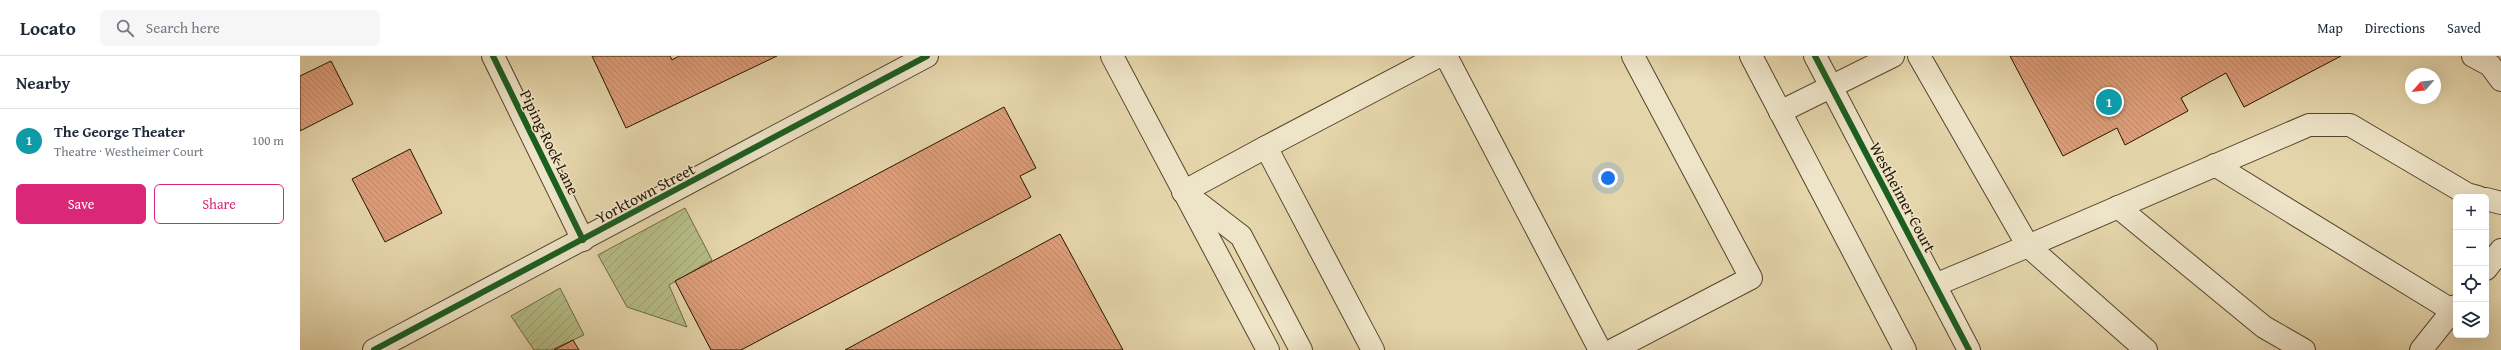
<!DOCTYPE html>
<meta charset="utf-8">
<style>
:root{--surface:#fff;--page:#f6f6f7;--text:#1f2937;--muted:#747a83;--line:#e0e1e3;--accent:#db2777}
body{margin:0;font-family:"Gentium Book Plus",serif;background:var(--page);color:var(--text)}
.controls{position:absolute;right:12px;bottom:12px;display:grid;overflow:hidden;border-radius:6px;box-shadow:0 4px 16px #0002}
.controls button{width:36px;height:36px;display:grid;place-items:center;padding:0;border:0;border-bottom:1px solid var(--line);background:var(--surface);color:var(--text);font:20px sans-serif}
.compass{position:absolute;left:2105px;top:12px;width:36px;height:36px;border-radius:50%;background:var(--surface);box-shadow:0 4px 16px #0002;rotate:243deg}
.you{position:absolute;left:1308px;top:122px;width:14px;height:14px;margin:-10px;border:3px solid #fff;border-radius:50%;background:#1a73e8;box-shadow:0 0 0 6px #1a73e833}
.badge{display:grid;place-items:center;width:26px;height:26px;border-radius:50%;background:var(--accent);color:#fff;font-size:13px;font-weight:700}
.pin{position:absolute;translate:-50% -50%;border:2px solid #fff;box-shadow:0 1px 4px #0006}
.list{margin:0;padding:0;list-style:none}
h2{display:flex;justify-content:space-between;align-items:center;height:52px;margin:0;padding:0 16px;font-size:17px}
h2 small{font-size:13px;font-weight:400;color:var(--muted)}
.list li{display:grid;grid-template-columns:26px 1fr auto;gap:12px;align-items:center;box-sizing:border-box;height:64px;padding:0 16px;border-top:1px solid var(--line)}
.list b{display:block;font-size:15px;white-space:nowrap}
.list p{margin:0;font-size:13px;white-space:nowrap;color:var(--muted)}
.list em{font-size:13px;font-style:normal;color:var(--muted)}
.actions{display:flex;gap:8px;padding:12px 16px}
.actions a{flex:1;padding:9px 0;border:1px solid var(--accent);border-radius:6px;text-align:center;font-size:14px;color:var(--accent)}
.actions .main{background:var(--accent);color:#fff}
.icon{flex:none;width:22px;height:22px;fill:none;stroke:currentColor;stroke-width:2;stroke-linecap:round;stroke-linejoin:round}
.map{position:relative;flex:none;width:2201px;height:294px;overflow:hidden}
header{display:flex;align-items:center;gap:24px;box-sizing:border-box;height:56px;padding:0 20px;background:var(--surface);border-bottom:1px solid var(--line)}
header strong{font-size:19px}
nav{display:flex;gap:22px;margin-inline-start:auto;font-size:14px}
.search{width:280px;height:36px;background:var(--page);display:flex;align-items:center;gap:10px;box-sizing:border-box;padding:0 14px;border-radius:6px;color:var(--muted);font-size:15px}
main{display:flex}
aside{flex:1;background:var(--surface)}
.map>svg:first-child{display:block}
.garden{fill:url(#garden-furrows);stroke:#6e6944}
.building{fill:url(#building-back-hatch);stroke:#251501}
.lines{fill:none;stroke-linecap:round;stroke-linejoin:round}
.minor-casing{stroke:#55452c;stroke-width:24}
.minor{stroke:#eee4c8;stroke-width:22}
.cycleway-casing{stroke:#eee4c8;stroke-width:8}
.cycleway{stroke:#1b5e20;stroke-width:6}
.labels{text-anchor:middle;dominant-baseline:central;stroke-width:3;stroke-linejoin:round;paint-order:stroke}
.street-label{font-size:16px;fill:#251501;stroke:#eee4c8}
</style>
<header>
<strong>Locato</strong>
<div class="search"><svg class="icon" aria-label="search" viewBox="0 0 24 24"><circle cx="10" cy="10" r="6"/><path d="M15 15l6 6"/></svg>Search here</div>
<nav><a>Map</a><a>Directions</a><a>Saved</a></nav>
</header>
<main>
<aside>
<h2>Nearby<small></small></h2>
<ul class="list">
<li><span class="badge" style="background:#0f9aa8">1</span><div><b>The George Theater</b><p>Theatre · Westheimer Court</p></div><em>100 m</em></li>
</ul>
<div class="actions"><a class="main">Save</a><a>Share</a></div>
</aside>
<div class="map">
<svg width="2201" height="294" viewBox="0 0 2201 294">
<defs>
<pattern id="garden-furrows" width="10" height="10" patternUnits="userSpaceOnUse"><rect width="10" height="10" fill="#b6bd88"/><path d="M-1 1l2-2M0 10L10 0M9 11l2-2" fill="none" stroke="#9ca274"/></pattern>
<pattern id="building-back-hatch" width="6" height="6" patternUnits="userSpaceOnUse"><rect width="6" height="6" fill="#df9e79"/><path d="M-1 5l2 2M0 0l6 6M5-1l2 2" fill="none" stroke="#bf8767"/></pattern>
</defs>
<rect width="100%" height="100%" fill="#e5d5ab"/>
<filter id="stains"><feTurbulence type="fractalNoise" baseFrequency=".005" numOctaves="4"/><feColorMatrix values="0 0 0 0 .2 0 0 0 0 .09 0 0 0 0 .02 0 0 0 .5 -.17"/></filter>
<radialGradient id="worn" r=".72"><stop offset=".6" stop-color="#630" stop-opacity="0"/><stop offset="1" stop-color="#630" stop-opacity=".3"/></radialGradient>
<g class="garden">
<polygon points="385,152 412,204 369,229 387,271 327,251 298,199"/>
<polygon points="260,232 284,279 251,294 234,294 211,260"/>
</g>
<g class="building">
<polygon points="292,0 370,0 372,4 379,0 477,0 326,72"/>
<polygon points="1710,0 2041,0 1944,51 1926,17 1881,42 1888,55 1825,89 1817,72 1763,100"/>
<polygon points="31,5 53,48 0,75 0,20"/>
<polygon points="704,51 736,112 720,120 731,141 441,294 411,294 375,225"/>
<polygon points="110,93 142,157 85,186 52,123"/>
<polygon points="760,178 823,294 545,294"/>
<polygon points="273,284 279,294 254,294"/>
</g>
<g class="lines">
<defs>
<g id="minor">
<polyline points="193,0 283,184"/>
<polyline points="812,0 968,294"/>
<polyline points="1146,0 1300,294"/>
<polyline points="1451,0 1605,294"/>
<polyline points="1515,0 1669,294"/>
<polyline points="1619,0 1728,190 2009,69 2050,69 2167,138 2178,141"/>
<polyline points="2173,0 2190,9 2201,24"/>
<polyline points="1480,56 1593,0"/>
<polyline points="1915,109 2153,255"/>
<polyline points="883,136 966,91"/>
<polyline points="889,140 941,180 1001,294"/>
<polyline points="2186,143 2201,147"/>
<polyline points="1818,151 1964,271 2004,294"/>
<polyline points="2186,213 2201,194"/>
<polyline points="1635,229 1728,190 1846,294"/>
<polyline points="74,294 627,0"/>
<polyline points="1073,294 966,91 1139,0"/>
<polyline points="1313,294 1451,222 1333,0"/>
<polyline points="2121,294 2156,250"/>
</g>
</defs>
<use href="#minor" class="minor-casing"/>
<use href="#minor" class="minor"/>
<defs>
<g id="cycleway">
<polyline points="193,0 283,184"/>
<polyline points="1515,0 1669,294"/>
<polyline points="74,294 627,0"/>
</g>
</defs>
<use href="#cycleway" class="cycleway-casing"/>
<use href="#cycleway" class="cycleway"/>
</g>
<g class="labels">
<g class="street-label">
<text transform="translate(250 86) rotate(64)">Piping Rock Lane</text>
<text transform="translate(345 137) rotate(-28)">Yorktown Street</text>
<text transform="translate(1603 141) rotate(62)">Westheimer Court</text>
</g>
</g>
<rect width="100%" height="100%" filter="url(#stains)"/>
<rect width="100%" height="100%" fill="url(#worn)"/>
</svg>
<div class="controls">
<button>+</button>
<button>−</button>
<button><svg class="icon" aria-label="locate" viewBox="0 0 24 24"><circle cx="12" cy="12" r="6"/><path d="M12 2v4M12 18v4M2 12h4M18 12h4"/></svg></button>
<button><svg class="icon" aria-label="layers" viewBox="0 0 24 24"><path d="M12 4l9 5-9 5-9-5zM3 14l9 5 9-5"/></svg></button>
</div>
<svg class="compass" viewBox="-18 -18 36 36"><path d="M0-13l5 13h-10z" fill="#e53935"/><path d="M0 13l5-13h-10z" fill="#747a83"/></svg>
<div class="you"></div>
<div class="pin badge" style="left:1809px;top:46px;background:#0f9aa8">1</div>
</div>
</main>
